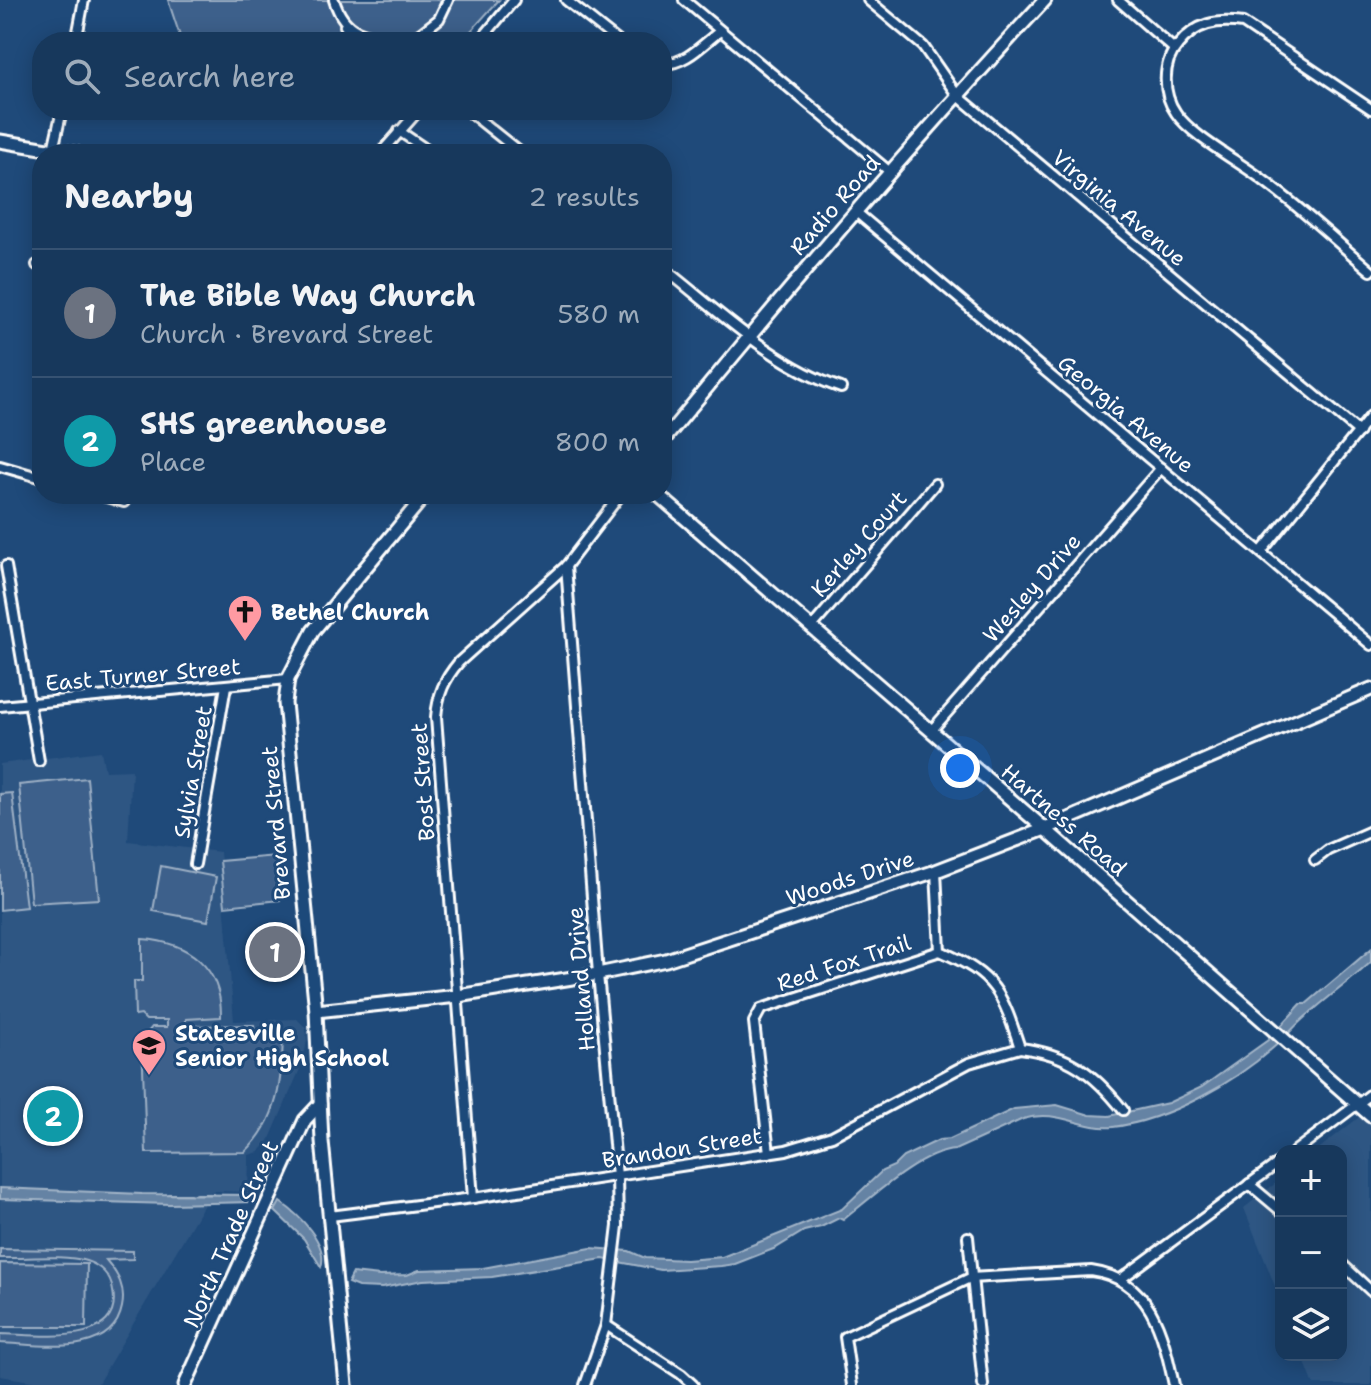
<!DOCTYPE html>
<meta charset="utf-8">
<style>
:root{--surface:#17385c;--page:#203f62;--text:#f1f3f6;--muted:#9eacbb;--line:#365272;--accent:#ff9aa2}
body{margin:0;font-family:"Shantell Sans",sans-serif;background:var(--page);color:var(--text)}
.controls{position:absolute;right:24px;bottom:24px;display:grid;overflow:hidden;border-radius:16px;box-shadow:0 4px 20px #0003}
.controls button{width:72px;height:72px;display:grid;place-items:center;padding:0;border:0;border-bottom:2px solid var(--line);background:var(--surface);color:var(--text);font:40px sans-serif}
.you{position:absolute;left:960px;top:768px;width:28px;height:28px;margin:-20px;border:6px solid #fff;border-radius:50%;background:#1a73e8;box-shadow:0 0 0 12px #1a73e833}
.badge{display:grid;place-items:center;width:52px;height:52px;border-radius:50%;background:var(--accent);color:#fff;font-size:26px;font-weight:700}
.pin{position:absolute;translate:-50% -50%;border:4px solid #fff;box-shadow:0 2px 8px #0006}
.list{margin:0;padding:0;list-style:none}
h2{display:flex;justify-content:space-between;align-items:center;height:104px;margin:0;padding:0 32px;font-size:34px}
h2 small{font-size:26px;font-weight:400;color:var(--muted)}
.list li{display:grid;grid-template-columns:52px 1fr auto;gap:24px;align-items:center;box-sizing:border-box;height:128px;padding:0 32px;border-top:2px solid var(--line)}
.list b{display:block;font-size:30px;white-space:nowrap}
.list p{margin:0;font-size:26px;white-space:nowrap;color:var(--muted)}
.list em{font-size:26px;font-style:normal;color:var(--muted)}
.icon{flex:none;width:44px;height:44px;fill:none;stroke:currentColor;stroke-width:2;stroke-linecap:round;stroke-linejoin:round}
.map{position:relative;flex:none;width:1371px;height:1385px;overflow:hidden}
.search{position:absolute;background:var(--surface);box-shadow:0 4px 20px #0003;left:32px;top:32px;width:640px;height:88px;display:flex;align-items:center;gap:20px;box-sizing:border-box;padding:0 28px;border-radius:32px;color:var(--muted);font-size:30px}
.panel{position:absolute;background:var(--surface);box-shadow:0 4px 20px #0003;left:32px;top:144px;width:640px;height:360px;border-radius:32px}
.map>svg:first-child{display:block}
.built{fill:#2e5683}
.green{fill:#3c618b;stroke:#9eb0c5;stroke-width:2}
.water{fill:#6583a4;stroke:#a3b5c8;stroke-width:2}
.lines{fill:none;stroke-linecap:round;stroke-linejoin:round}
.stream{stroke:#a3b5c8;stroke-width:2}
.street-casing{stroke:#fff;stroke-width:14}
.secondary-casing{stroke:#fff;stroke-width:17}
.street{stroke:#1f4a7a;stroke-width:8}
.secondary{stroke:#1f4a7a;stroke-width:11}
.labels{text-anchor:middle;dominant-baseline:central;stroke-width:6;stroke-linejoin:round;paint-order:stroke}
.street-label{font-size:22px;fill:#fff;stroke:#1f4a7a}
.poi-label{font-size:22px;font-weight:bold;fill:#fff;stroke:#1f4a7a;text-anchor:start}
</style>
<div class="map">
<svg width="1371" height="1385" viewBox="0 0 1371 1385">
<rect width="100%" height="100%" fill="#1f4a7a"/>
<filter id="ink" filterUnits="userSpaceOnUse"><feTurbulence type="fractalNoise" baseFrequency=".0125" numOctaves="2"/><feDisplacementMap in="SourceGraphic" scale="16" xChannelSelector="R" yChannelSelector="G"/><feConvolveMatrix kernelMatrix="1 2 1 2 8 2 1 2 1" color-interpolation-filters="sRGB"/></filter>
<g filter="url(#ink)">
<g class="built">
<polygon points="101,751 105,771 132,770 128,841 220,852 234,1021 297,1019 306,1028 307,1040 303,1062 269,1141 259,1152 249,1155 248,1192 212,1191 97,1385 55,1385 0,1376 0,764"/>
<polygon points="1371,1108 1371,1385 1314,1385 1302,1355 1341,1355 1341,1151 1316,1151"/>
<polygon points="1281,1179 1281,1301 1244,1208"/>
</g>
<g class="green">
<polygon points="168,0 499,0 461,42 182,42"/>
<polygon points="87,778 99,899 31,903 19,785"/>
<polygon points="12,793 26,907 0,910 0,794"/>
<polygon points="276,856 280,900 225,906 220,861"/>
<polygon points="161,866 216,877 208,921 153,911"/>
<path d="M142 939C189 942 222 967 221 1017L186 1019V1026L254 1025 255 1036 283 1035C282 1079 279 1120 245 1152L146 1153 142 1039 152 1027H167V1020H146L141 1015 135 1016 134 981H142Z"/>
<path d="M0 1249 133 1251V1259L106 1260C118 1274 126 1288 122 1307 112 1359 38 1344 0 1343V1334C34 1334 124 1349 113 1291 111 1276 100 1265 86 1261 63 1254 25 1259 0 1258Z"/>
<polygon points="0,1263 87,1264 86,1327 0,1327"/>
</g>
<g class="water">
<path d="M1371 949V962C1352 980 1330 995 1310 1013 1297 1023 1287 1036 1274 1047 1232 1084 1169 1120 1113 1127 1080 1130 1058 1108 1023 1119L955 1150C920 1152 871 1198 843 1220L839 1218 821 1227 804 1231 776 1248 735 1264 721 1266 661 1270 603 1259 492 1277 423 1280 382 1288 358 1287 348 1283 353 1273 380 1276 407 1275 419 1270 483 1268 591 1248 629 1251 645 1258 686 1260 722 1257 842 1209 882 1171 894 1166 903 1157 939 1140 950 1139 1014 1109 1057 1105 1090 1115 1109 1116 1168 1103 1202 1087 1268 1040 1301 1004H1306Z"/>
<polygon points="0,1188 142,1194 257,1195 254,1202 170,1204 0,1199"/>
<path d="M280 1202C298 1214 329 1243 321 1267L304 1239 275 1211Z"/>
</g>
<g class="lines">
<g class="stream">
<polyline points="168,1194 190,1194"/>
<polyline points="196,1194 213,1194"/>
</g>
<defs>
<g id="street">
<path d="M334 0C347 42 377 35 413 39L439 19 448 0"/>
<polyline points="566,0 619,42"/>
<polyline points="684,0 890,172"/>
<polyline points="868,0 923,46 957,95 1359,432"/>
<polyline points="1118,0 1174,49"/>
<polyline points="345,26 355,42"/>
<polyline points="76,42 84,0"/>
<polyline points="479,42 514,0"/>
<path d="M662 64C685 65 703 44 720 31"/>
<path d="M1371 109 1243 23C1217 19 1196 23 1178 45 1162 63 1162 93 1176 113 1191 136 1240 162 1263 180 1301 208 1335 240 1371 271"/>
<polyline points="467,110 522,154"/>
<polyline points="399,131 433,154"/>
<polyline points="53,150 62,110"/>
<polyline points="380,154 419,110"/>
<polyline points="856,212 1371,645"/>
<polyline points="37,265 42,264"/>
<path d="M662 267C717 310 773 365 841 388"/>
<polyline points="0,466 42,478"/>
<polyline points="96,494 124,502"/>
<polyline points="1261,552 1371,416"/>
<polyline points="6,566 39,761"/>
<polyline points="566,566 598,974 617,1176 618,1226 606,1325 585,1385"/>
<polyline points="811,628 935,484"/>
<polyline points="0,706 288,679"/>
<polyline points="931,731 1161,468"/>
<polyline points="1315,860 1328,850 1371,831"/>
<polyline points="195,864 226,686"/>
<path d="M936 871 940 951C996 975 1002 993 1020 1048 1068 1054 1093 1072 1123 1110"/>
<polyline points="1295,1151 1371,1094"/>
<polyline points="769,1153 754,1022 761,1009 940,951"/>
<polyline points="1249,1184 1281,1211"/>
<path d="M473 1198 436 717C438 694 444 680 459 662L566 566 621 494"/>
<polyline points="330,1216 473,1198 786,1150 832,1136 969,1063 1020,1048"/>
<polyline points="968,1237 983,1385"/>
<polyline points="1341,1263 1371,1291"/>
<polyline points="1121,1279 1281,1161"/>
<polyline points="606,1325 681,1374 693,1385"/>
<path d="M852 1385 845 1337 970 1278 1091 1271C1152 1279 1163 1335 1174 1385"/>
</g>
<g id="secondary">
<polyline points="0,141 78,154"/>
<path d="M662 442C786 291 912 143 1045 0"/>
<polyline points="657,494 1045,829 1371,1116"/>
<polyline points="316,1011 458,996 598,974 666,960 936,871 1045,829 1371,689"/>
<polyline points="185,1385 305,1120 320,1104"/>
<polyline points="346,1385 322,1141 316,1011 285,703 288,679 313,631 426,494"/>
</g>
</defs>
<use href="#street" class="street-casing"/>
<use href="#secondary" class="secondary-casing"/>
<use href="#street" class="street"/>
<use href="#secondary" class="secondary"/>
</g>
</g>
<defs>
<symbol id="church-pin" viewBox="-11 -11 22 30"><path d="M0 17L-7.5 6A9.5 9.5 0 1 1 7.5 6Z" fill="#ff9aa2" stroke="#1f4a7a"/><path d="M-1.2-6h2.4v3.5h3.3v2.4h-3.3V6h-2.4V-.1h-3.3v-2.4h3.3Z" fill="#111"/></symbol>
<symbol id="school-pin" viewBox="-11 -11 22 30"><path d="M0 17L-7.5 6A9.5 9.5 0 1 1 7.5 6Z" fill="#ff9aa2" stroke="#1f4a7a"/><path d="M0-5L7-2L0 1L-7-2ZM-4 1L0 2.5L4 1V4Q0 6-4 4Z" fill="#111"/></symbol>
</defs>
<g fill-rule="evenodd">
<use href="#church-pin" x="225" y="592" width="40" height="54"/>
<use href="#school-pin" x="129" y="1026" width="40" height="54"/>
</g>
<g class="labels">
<g class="street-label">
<text transform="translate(835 205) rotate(-49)">Radio Road</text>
<text transform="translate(1119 208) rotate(40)">Virginia Avenue</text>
<text transform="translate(1126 414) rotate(40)">Georgia Avenue</text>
<text transform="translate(859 544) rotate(-49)">Kerley Court</text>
<text transform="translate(1032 588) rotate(-49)">Wesley Drive</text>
<text transform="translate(143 675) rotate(-5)">East Turner Street</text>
<text transform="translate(193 772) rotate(-80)">Sylvia Street</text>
<text transform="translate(423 782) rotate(-94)">Bost Street</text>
<text transform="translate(1064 820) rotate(41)">Hartness Road</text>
<text transform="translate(276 823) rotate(-95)">Brevard Street</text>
<text transform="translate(850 878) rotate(-18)">Woods Drive</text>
<text transform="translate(844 963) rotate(-18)">Red Fox Trail</text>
<text transform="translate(581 979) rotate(-95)">Holland Drive</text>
<text transform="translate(682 1148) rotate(-9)">Brandon Street</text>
<text transform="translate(231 1234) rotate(-66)">North Trade Street</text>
</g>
<g class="poi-label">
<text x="271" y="612">Bethel Church</text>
<text x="175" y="1033">Statesville<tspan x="175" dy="25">Senior High School</tspan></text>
</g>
</g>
</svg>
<div class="controls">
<button>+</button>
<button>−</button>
<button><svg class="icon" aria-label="layers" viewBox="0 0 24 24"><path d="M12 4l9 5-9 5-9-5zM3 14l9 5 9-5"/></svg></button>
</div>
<div class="you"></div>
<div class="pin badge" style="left:275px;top:952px;background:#6b7280">1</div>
<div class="pin badge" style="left:53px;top:1116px;background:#0f9aa8">2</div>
<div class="search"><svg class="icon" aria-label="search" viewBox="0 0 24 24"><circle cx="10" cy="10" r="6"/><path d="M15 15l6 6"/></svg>Search here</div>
<section class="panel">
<h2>Nearby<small>2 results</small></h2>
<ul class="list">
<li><span class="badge" style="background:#6b7280">1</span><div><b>The Bible Way Church</b><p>Church · Brevard Street</p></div><em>580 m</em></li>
<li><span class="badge" style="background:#0f9aa8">2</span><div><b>SHS greenhouse</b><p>Place</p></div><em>800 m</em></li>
</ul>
</section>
</div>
